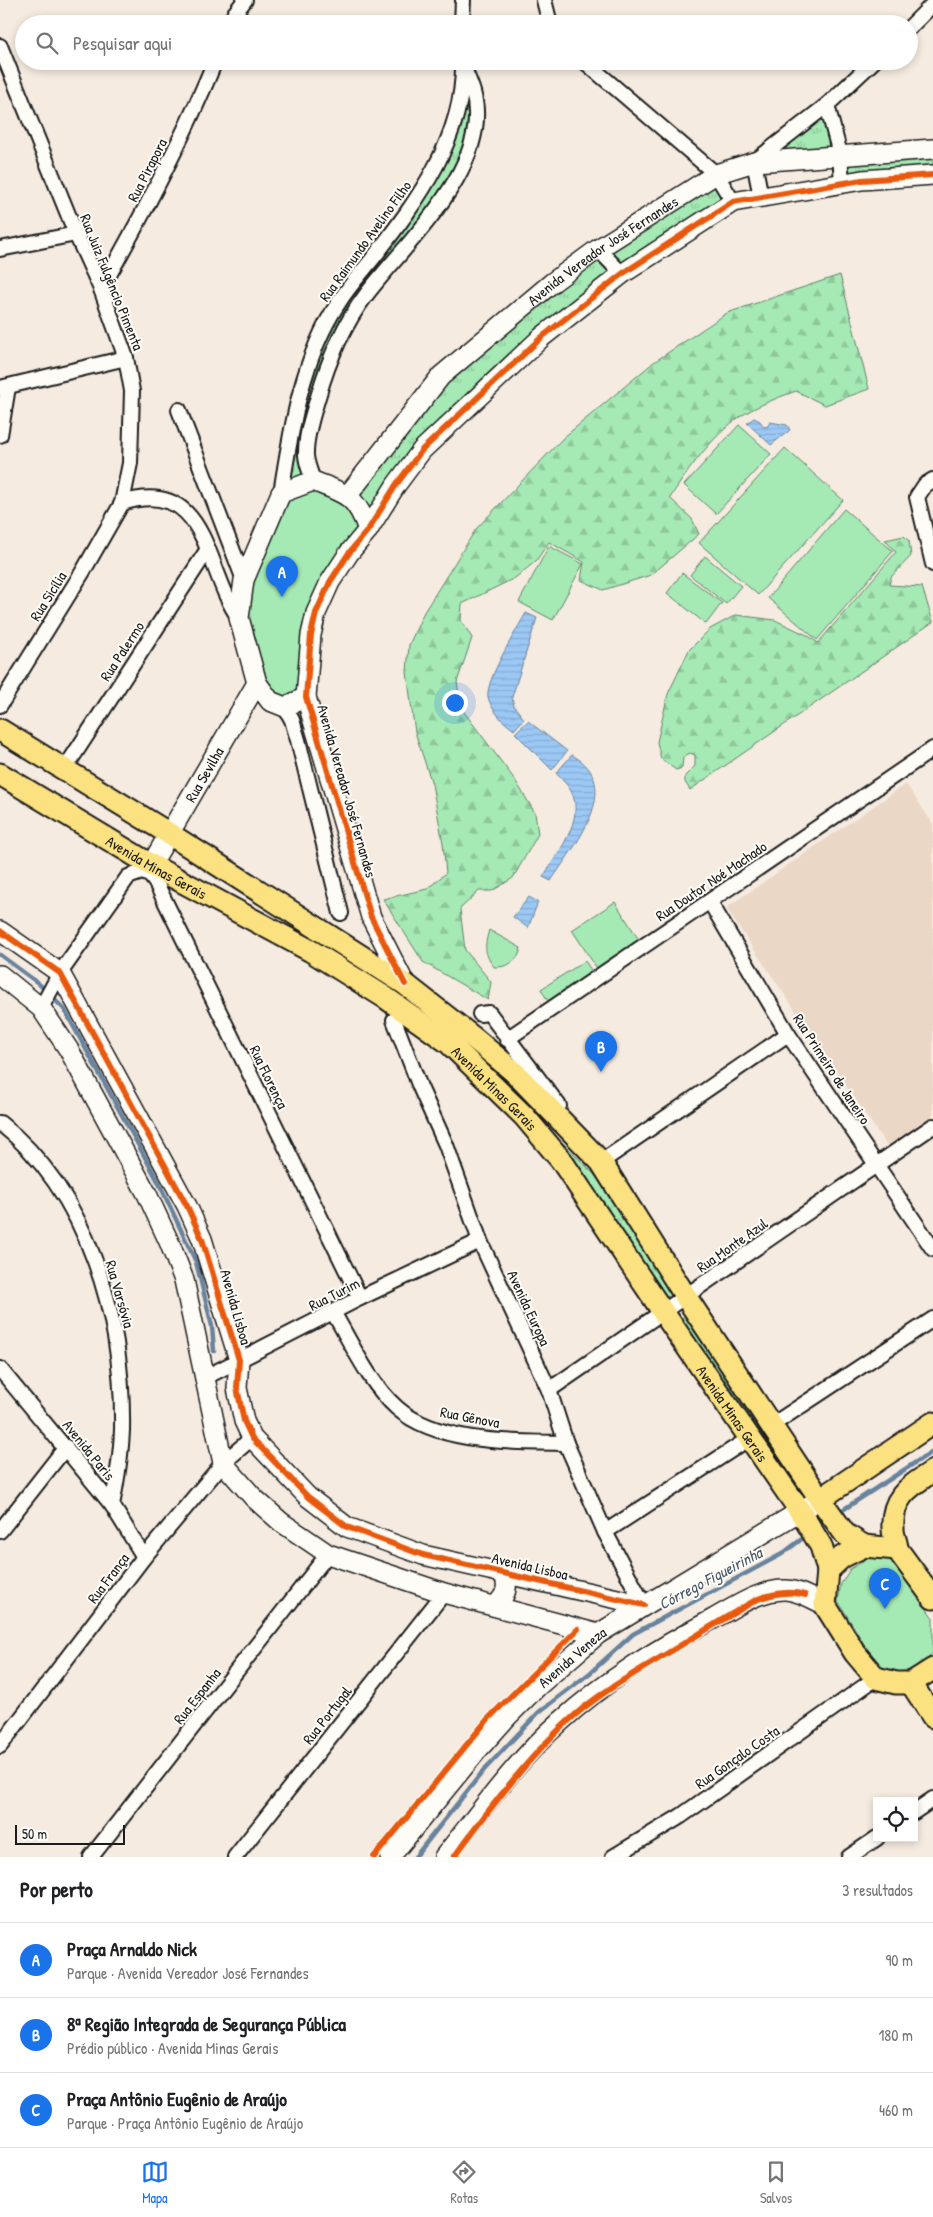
<!DOCTYPE html>
<html lang="pt">
<meta charset="utf-8">
<style>
:root{--surface:#fff;--page:#f6f6f6;--text:#202124;--muted:#757577;--line:#e0e0e0;--accent:#1a73e8}
body{margin:0;font-family:"Patrick Hand",sans-serif;background:var(--page);color:var(--text)}
.controls{position:absolute;right:15px;bottom:15px;display:grid;overflow:hidden;border-radius:0px;box-shadow:0 2px 8px #0003}
.controls button{width:45px;height:45px;display:grid;place-items:center;padding:0;border:0;border-bottom:1px solid var(--line);background:var(--surface);color:var(--text);font:25px sans-serif}
.scale{position:absolute;left:15px;bottom:12px;width:110px;box-sizing:border-box;padding-left:5px;border:2px solid #1c1c1c;border-top:0;font-size:14px;line-height:18px;white-space:nowrap;color:#1c1c1c;-webkit-text-stroke:4px #fdfcf7;paint-order:stroke}
.you{position:absolute;left:454px;top:702px;width:18px;height:18px;margin:-12px;border:4px solid #fff;border-radius:50%;background:#1a73e8;box-shadow:0 0 0 8px #1a73e833}
.badge{display:grid;place-items:center;width:32px;height:32px;border-radius:50%;background:var(--accent);color:#fff;font-size:16px;font-weight:700}
.pin{position:absolute;translate:-50% -41px;filter:drop-shadow(0 1px 2px #0008)}
.pin::after{content:'';position:absolute;top:26px;width:18px;height:15px;background:inherit;clip-path:polygon(0 0,100% 0,50% 100%)}
.list{margin:0;padding:0;list-style:none}
h2{display:flex;justify-content:space-between;align-items:center;height:65px;margin:0;padding:0 20px;font-size:21px}
h2 small{font-size:16px;font-weight:400;color:var(--muted)}
.list li{display:grid;grid-template-columns:32px 1fr auto;gap:15px;align-items:center;box-sizing:border-box;height:75px;padding:0 20px;border-top:1px solid var(--line)}
.list b{display:block;font-size:19px;white-space:nowrap}
.list p{margin:0;font-size:16px;white-space:nowrap;color:var(--muted)}
.list em{font-size:16px;font-style:normal;color:var(--muted)}
.icon{flex:none;width:28px;height:28px;fill:none;stroke:currentColor;stroke-width:2;stroke-linecap:round;stroke-linejoin:round}
.map{position:relative;flex:none;width:933px;height:1857px;overflow:hidden}
.search{position:absolute;background:var(--surface);box-shadow:0 2px 8px #0003;left:15px;right:15px;top:15px;height:55px;display:flex;align-items:center;gap:12px;box-sizing:border-box;padding:0 18px;border-radius:28px;color:var(--muted);font-size:19px}
.sheet{height:290px;background:var(--surface)}
nav{display:flex;justify-content:space-around;align-items:center;box-sizing:border-box;height:70px;border-top:1px solid var(--line);background:var(--surface);font-size:14px;color:var(--muted)}
nav a{display:grid;justify-items:center;gap:2px}
nav .on{color:var(--accent)}
.map>svg:first-child{display:block}
.built{fill:#ebd7c5}
.grass{fill:url(#grass-tufts);stroke:#608268}
.forest{fill:url(#forest-firs);stroke:#608268}
.green{fill:#a5e9b4;stroke:#608268}
.water{fill:url(#water-rules);stroke:#68839e}
.lines{fill:none;stroke-linecap:round;stroke-linejoin:round}
.stream{stroke:#68839e;stroke-width:4.5}
.street-casing{stroke:#1c1c1c;stroke-width:18}
.secondary-casing{stroke:#1c1c1c;stroke-width:22}
.primary-casing{stroke:#1c1c1c;stroke-width:25}
.street{stroke:#fdfcf7;stroke-width:14}
.secondary{stroke:#fdfcf7;stroke-width:19}
.primary{stroke:#fbe180;stroke-width:21}
.cycleway-casing{stroke:#fdfcf7;stroke-width:9}
.cycleway{stroke:#e8590c;stroke-width:6}
.labels{text-anchor:middle;dominant-baseline:central;stroke-width:4;stroke-linejoin:round;paint-order:stroke}
.street-label{font-size:15px;fill:#1c1c1c;stroke:#fdfcf7}
.water-label{font-size:16px;font-style:italic;fill:#485868;stroke:#fdfcf7}
</style>
<div class="map">
<svg width="933" height="1857" viewBox="0 0 933 1857">
<defs>
<pattern id="grass-tufts" width="24" height="20" patternUnits="userSpaceOnUse" patternTransform="scale(1.25)"><rect width="24" height="20" fill="#a5e9b4"/><path d="M3 7l-1-3M5 7V3M7 7l1-3M15 17l-1-3M17 17v-4M19 17l1-3" fill="none" stroke="#8dc79a"/></pattern>
<pattern id="forest-firs" width="22" height="20" patternUnits="userSpaceOnUse" patternTransform="scale(1.25)"><rect width="22" height="20" fill="#a5e9b4"/><path d="M5 1l3.5 6h-7zM16 11l3.5 6h-7z" fill="#8dc79a"/></pattern>
<pattern id="water-rules" width="6" height="5" patternUnits="userSpaceOnUse" patternTransform="scale(1.25)"><rect width="6" height="5" fill="#9bc8f5"/><path d="M0 2.5h6" fill="none" stroke="#85abd1"/></pattern>
</defs>
<rect width="100%" height="100%" fill="#f5ebe0"/>
<filter id="ink" filterUnits="userSpaceOnUse"><feTurbulence type="fractalNoise" baseFrequency=".02" numOctaves="2"/><feDisplacementMap in="SourceGraphic" scale="10" xChannelSelector="R" yChannelSelector="G"/><feConvolveMatrix kernelMatrix="1 2 1 2 8 2 1 2 1" color-interpolation-filters="sRGB"/></filter>
<g filter="url(#ink)">
<polygon class="built" points="906,784 933,824 933,1115 887,1146 726,908"/>
<g class="grass">
<polygon points="462,90 474,92 467,155 365,295 311,421 313,481 281,493 325,326 413,205"/>
<polygon points="827,105 840,154 933,149 933,175 842,183 840,155 754,162"/>
<polygon points="716,174 733,202 622,274 422,450 368,530 348,495 441,376 509,320"/>
<polygon points="540,1120 593,1173 613,1197 673,1296 667,1299"/>
<polygon points="689,1316 804,1487 800,1492 795,1491 681,1320 683,1317"/>
</g>
<g class="forest">
<path d="M840 275 869 389 825 405 796 391C774 399 745 410 728 426 706 445 685 474 670 498L692 519 699 534 651 575 603 590 581 580 584 562 549 542 536 561 515 578 462 604 461 620 472 638 457 682 461 708 515 780 535 813 538 834 513 878 492 891H479L460 909 465 950 491 982 488 1000 423 962 383 899 427 889 446 873 443 843 432 784 415 732 412 711 407 672 409 645 424 612 476 529 563 438 654 362 727 313Z"/>
<polygon points="904,536 909,541 911,556 891,577 889,585 922,587 933,622 690,790 685,782 685,776 695,766 695,755 690,753 683,757 682,768 676,770 661,759 657,742 668,694 689,650 710,629 736,615 775,620 807,635 818,643 896,552 885,540"/>
</g>
<g class="green">
<polygon points="739,425 771,454 716,514 684,485"/>
<polygon points="785,448 843,500 758,595 699,543"/>
<polygon points="313,481 348,495 368,530 330,582 306,697 270,700 239,618 281,493"/>
<polygon points="844,509 893,551 817,640 768,598"/>
<polygon points="549,546 583,564 553,620 519,602"/>
<polygon points="705,556 741,586 726,604 690,575"/>
<polygon points="682,573 722,603 706,624 667,593"/>
<polygon points="615,902 641,943 598,970 572,930"/>
<path d="M489 930 521 948C519 961 507 968 494 967 484 953 484 947 489 930Z"/>
<polygon points="585,961 593,973 548,1001 541,989"/>
<path d="M874 1557 893 1560 933 1618V1652C920 1672 899 1676 878 1667L838 1601 841 1584 850 1569 865 1560Z"/>
</g>
<g class="water">
<polygon points="754,418 760,421 764,427 768,426 770,422 787,425 790,430 771,445 747,423"/>
<path d="M526 613 537 618 512 697 514 706 524 719 514 730C504 723 491 710 488 697 485 681 517 629 526 613Z"/>
<polygon points="528,721 567,751 552,770 515,733"/>
<path d="M572 755C627 785 573 847 551 881L543 877C557 854 586 819 571 791 568 785 561 779 556 773Z"/>
<polygon points="529,897 538,902 528,928 513,917"/>
</g>
<g class="lines">
<g class="stream">
<polyline points="0,955 38,983 64,1009 159,1183 196,1262 212,1326 214,1351"/>
<polyline points="838,1513 933,1451"/>
<polyline points="415,1857 484,1770 539,1712 590,1673 633,1634 782,1554 807,1535"/>
</g>
<defs>
<g id="street">
<polyline points="544,0 550,24"/>
<polyline points="230,24 235,13 245,0"/>
<polyline points="462,24 463,0"/>
<polyline points="909,28 933,4"/>
<polyline points="0,46 76,234 101,289 126,358 132,391 130,463 122,503 82,573 0,705"/>
<polyline points="584,61 716,174 733,202"/>
<polyline points="827,105 840,154 842,183"/>
<polyline points="761,197 754,162 827,105 874,61"/>
<polyline points="0,249 76,234"/>
<polyline points="598,249 622,274"/>
<path d="M101 289C143 215 183 140 215 61"/>
<polyline points="0,388 126,358"/>
<polyline points="179,410 244,580"/>
<polyline points="0,435 8,387"/>
<polyline points="933,480 925,485 917,497 933,564"/>
<path d="M313 481C311 473 305 461 306 452 306 434 313 414 318 397 328 362 344 324 366 295 405 243 494 165 473 92 471 85 468 78 465 71"/>
<path d="M281 493C291 429 302 357 339 302 349 286 362 272 374 257 418 200 465 137 463 61"/>
<path d="M122 503C209 476 204 569 239 618"/>
<polyline points="285,707 292,720 298,740 341,913"/>
<polyline points="64,770 208,549"/>
<polyline points="710,902 788,1034 933,1249"/>
<polyline points="41,1008 60,973 128,877 142,872 150,875 156,883 360,1298"/>
<polyline points="480,1014 489,1013 559,1106"/>
<polyline points="394,1020 420,1087 446,1145 480,1241 549,1390 566,1443 605,1532 644,1605"/>
<polyline points="507,1039 933,749"/>
<path d="M0 1123C89 1193 124 1320 122 1430 121 1455 117 1480 112 1505"/>
<polyline points="601,1162 788,1034"/>
<path d="M333 1312C352 1344 369 1383 397 1408 438 1444 514 1442 566 1443"/>
<polyline points="0,1369 112,1505 144,1557"/>
<polyline points="204,1378 360,1298 480,1241"/>
<polyline points="549,1390 933,1126"/>
<polyline points="772,1425 933,1319"/>
<polyline points="0,1531 66,1447"/>
<polyline points="605,1532 750,1438"/>
<polyline points="0,1746 144,1557 223,1463 252,1438"/>
<polyline points="914,1812 933,1799"/>
<polyline points="91,1857 328,1554"/>
<polyline points="235,1857 444,1593"/>
<polyline points="613,1857 681,1816 876,1678"/>
<polyline points="849,1857 877,1838"/>
</g>
<g id="secondary">
<path id="s1" d="M348 495 441 376 553 282 598 249 716 174 754 162 933 149"/>
<path d="M306 697 285 707 270 701 257 683 239 618 244 580 281 493 313 481C346 494 356 495 368 530"/>
<path id="s2" d="M151 865 257 683"/>
<polyline points="0,931 60,973 187,1206 202,1239 239,1360 237,1388 244,1421 252,1438 308,1497 347,1527 423,1555 644,1605"/>
<polyline points="0,975 41,1008 69,1050 147,1194 170,1244 184,1280 223,1463 254,1498 281,1522 328,1554 444,1593 598,1634"/>
<polyline points="405,984 371,917 306,697 311,635 316,613 330,582 349,553 368,530 396,485 422,450 542,337 622,274 733,202 862,180 933,175"/>
<path d="M495 1606C506 1596 509 1588 504 1573"/>
<path id="s3" d="M390 1857 475 1753 508 1716 538 1686 598 1634 820 1499"/>
<path d="M444 1857C481 1811 516 1761 560 1722 606 1680 659 1648 713 1619 735 1607 761 1589 786 1590 800 1591 813 1599 825 1605"/>
</g>
<g id="primary">
<polyline points="0,730 168,833 405,984 475,1039 513,1071 601,1162 686,1297 820,1499 845,1534 864,1546"/>
<path id="s4" d="M0 774 151 865 311 951 386 998 449 1043 524 1116 561 1160 663 1312 800 1511 821 1546 828 1570"/>
<polyline points="820,1499 933,1423"/>
<path d="M897 1549C897 1542 893 1536 893 1529 891 1497 909 1487 933 1471"/>
<polyline points="933,1598 897,1549 864,1546 842,1557 828,1570 825,1605 855,1653 876,1678 896,1683 911,1683 933,1669"/>
<polyline points="911,1683 933,1717"/>
</g>
</defs>
<use href="#street" class="street-casing"/>
<use href="#secondary" class="secondary-casing"/>
<use href="#primary" class="primary-casing"/>
<use href="#street" class="street"/>
<use href="#secondary" class="secondary"/>
<use href="#primary" class="primary"/>
<defs>
<g id="cycleway">
<polyline points="0,931 60,973 187,1206 202,1239 239,1360 237,1388 244,1421 252,1438 308,1497 347,1527 423,1555 644,1605"/>
<polyline points="405,984 371,917 306,697 311,635 316,613 330,582 349,553 368,530 396,485 422,450 542,337 622,274 733,202 862,180 933,175"/>
<polyline points="374,1857 488,1719 578,1629"/>
<path d="M454 1857C488 1811 531 1753 575 1715 604 1690 640 1670 673 1650 701 1633 729 1615 758 1599 774 1593 789 1590 805 1595"/>
</g>
</defs>
<use href="#cycleway" class="cycleway-casing"/>
<use href="#cycleway" class="cycleway"/>
</g>
</g>
<g class="labels">
<g class="street-label">
<text transform="translate(147 170) rotate(-63)">Rua Pirapora</text>
<text transform="translate(365 241) rotate(-54)">Rua Raimundo Avelino Filho</text>
<text stroke="none"><textPath href="#s1" startOffset="356">Avenida Vereador José Fernandes</textPath></text>
<text transform="translate(112 282) rotate(68)">Rua Juiz Fulgêncio Pimenta</text>
<text transform="translate(48 596) rotate(-58)">Rua Sicília</text>
<text transform="translate(122 651) rotate(-57)">Rua Palermo</text>
<text stroke="none"><textPath href="#s2" startOffset="105">Rua Sevilha</textPath></text>
<text transform="translate(347 791) rotate(74)">Avenida Vereador José Fernandes</text>
<text stroke="none"><textPath href="#s4" startOffset="182">Avenida Minas Gerais</textPath></text>
<text transform="translate(711 881) rotate(-34)">Rua Doutor Noé Machado</text>
<text transform="translate(832 1069) rotate(57)">Rua Primeiro de Janeiro</text>
<text transform="translate(269 1077) rotate(64)">Rua Florença</text>
<text stroke="none"><textPath href="#s4" startOffset="588">Avenida Minas Gerais</textPath></text>
<text transform="translate(732 1245) rotate(-35)">Rua Monte Azul</text>
<text transform="translate(120 1294) rotate(74)">Rua Varsóvia</text>
<text transform="translate(334 1294) rotate(-27)">Rua Turim</text>
<text transform="translate(236 1307) rotate(74)">Avenida Lisboa</text>
<text transform="translate(529 1308) rotate(65)">Avenida Europa</text>
<text stroke="none"><textPath href="#s4" startOffset="992">Avenida Minas Gerais</textPath></text>
<text transform="translate(470 1417) rotate(11)">Rua Gênova</text>
<text transform="translate(89 1450) rotate(51)">Avenida Paris</text>
<text transform="translate(530 1566) rotate(13)">Avenida Lisboa</text>
<text transform="translate(108 1578) rotate(-53)">Rua França</text>
<text stroke="none"><textPath href="#s3" startOffset="271">Avenida Veneza</textPath></text>
<text transform="translate(197 1696) rotate(-52)">Rua Espanha</text>
<text transform="translate(327 1715) rotate(-52)">Rua Portugal</text>
<text transform="translate(737 1757) rotate(-35)">Rua Gonçalo Costa</text>
</g>
<g class="water-label">
<text transform="translate(710 1578) rotate(-28)">Córrego Figueirinha</text>
</g>
</g>
</svg>
<div class="controls">
<button><svg class="icon" aria-label="locate" viewBox="0 0 24 24"><circle cx="12" cy="12" r="6"/><path d="M12 2v4M12 18v4M2 12h4M18 12h4"/></svg></button>
</div>
<div class="scale">50 m</div>
<div class="you"></div>
<div class="pin badge" style="left:282px;top:597px">A</div>
<div class="pin badge" style="left:601px;top:1072px">B</div>
<div class="pin badge" style="left:885px;top:1609px">C</div>
<div class="search"><svg class="icon" aria-label="search" viewBox="0 0 24 24"><circle cx="10" cy="10" r="6"/><path d="M15 15l6 6"/></svg>Pesquisar aqui</div>
</div>
<section class="sheet">
<h2>Por perto<small>3 resultados</small></h2>
<ul class="list">
<li><span class="badge">A</span><div><b>Praça Arnaldo Nick</b><p>Parque · Avenida Vereador José Fernandes</p></div><em>90 m</em></li>
<li><span class="badge">B</span><div><b>8ª Região Integrada de Segurança Pública</b><p>Prédio público · Avenida Minas Gerais</p></div><em>180 m</em></li>
<li><span class="badge">C</span><div><b>Praça Antônio Eugênio de Araújo</b><p>Parque · Praça Antônio Eugênio de Araújo</p></div><em>460 m</em></li>
</ul>
</section>
<nav>
<a class="on"><svg class="icon" aria-label="map" viewBox="0 0 24 24"><path d="M3 6l6-2 6 2 6-2v14l-6 2-6-2-6 2zM9 4v14M15 6v14"/></svg>Mapa</a>
<a><svg class="icon" aria-label="directions" viewBox="0 0 24 24"><path d="M12 3l9 9-9 9-9-9zM9 14v-3h6M13 9l2 2-2 2"/></svg>Rotas</a>
<a><svg class="icon" aria-label="saved" viewBox="0 0 24 24"><path d="M7 4h10v16l-5-4-5 4z"/></svg>Salvos</a>
</nav>
